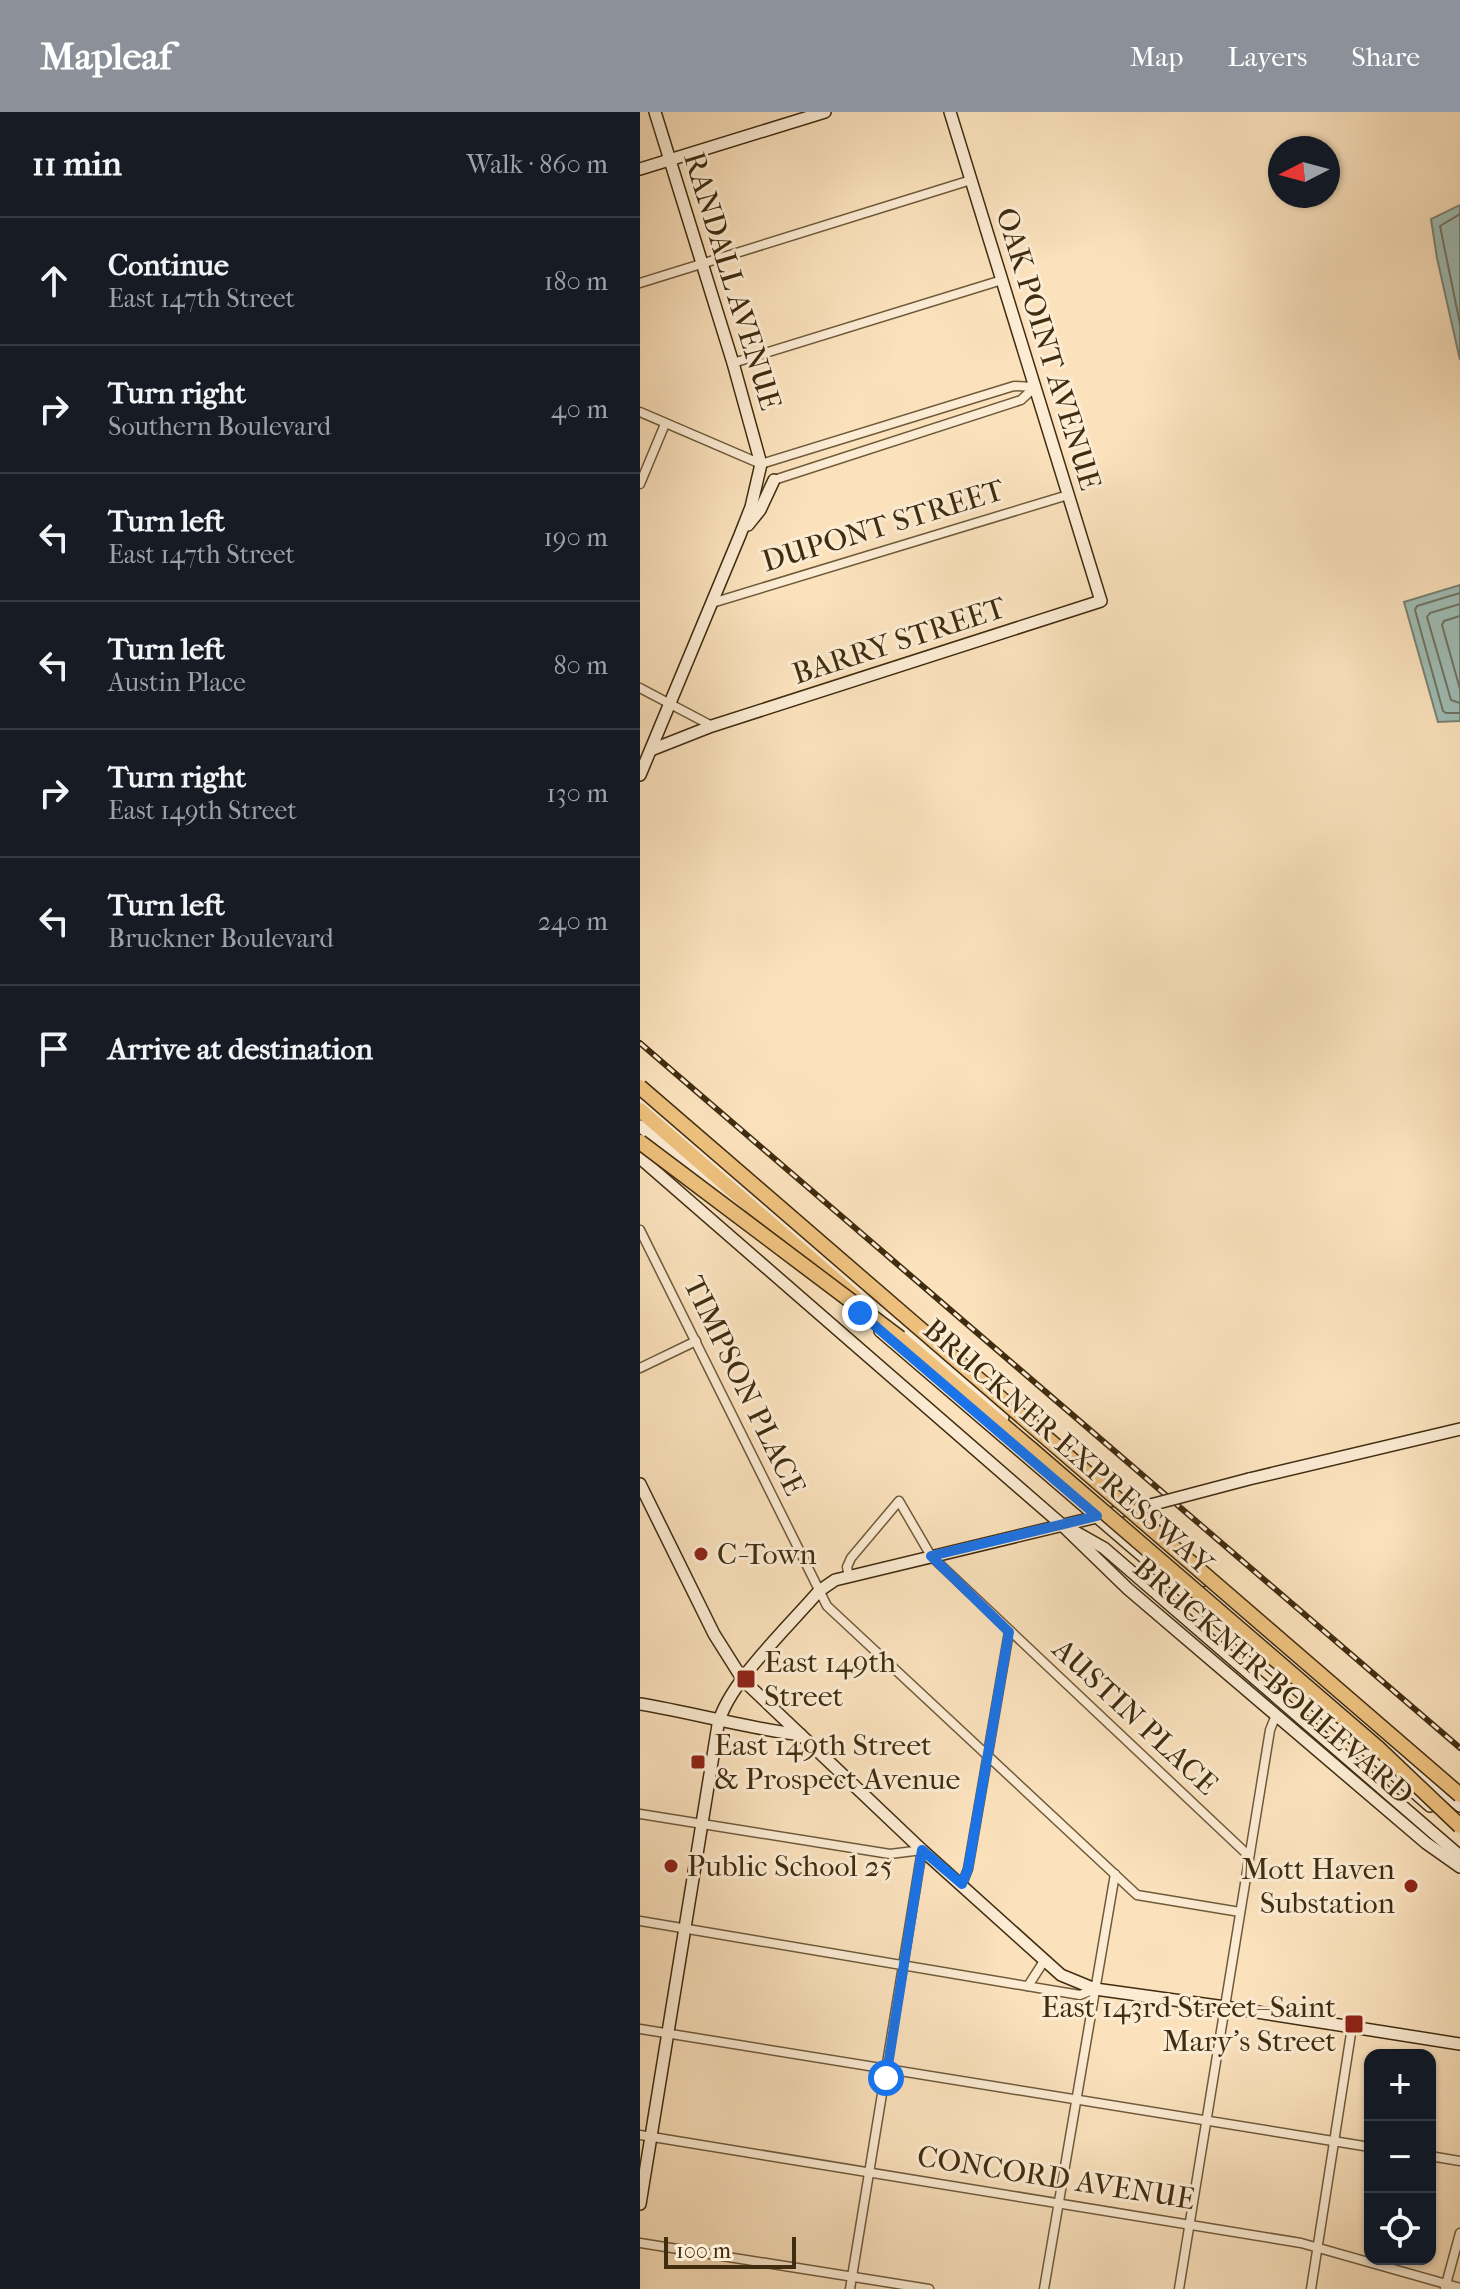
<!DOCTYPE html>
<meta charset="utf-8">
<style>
:root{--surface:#171b24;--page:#20242c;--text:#f1f3f6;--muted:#9ea1a6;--line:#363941;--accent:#8c9099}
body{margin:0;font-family:"IM FELL French Canon",serif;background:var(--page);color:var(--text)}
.controls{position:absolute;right:24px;bottom:24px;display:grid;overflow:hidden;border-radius:16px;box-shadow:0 2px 6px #0004}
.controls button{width:72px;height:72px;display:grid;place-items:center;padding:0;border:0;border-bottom:2px solid var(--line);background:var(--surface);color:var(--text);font:40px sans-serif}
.compass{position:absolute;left:628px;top:24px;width:72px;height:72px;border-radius:50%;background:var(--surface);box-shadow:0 2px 6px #0004;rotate:264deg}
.scale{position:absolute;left:24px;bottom:20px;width:132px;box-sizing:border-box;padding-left:8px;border:4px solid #402c0f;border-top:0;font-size:22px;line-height:28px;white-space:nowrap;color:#402c0f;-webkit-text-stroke:6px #fcecd4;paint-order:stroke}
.stop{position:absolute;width:24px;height:24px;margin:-18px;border:6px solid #1a73e8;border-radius:50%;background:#fff}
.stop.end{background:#1a73e8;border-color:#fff;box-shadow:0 2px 8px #0008}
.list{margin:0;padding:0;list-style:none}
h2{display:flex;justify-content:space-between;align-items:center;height:104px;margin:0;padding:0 32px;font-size:34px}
h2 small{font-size:26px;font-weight:400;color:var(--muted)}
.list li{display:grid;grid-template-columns:52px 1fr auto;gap:24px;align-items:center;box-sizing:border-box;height:128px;padding:0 32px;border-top:2px solid var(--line)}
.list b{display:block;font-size:30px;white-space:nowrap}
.list p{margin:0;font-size:26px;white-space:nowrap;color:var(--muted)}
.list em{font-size:26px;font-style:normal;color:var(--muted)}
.icon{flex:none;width:44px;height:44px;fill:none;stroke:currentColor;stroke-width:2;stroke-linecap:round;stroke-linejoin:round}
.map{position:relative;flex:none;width:820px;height:2177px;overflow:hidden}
header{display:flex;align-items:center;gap:48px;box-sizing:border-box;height:112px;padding:0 40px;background:var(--accent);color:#fff}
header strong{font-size:38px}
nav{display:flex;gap:44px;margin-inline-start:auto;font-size:28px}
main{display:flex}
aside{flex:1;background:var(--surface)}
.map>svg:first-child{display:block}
.water{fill:#9fbdb5;stroke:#798373;stroke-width:2}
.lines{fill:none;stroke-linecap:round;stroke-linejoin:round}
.shore{stroke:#707462;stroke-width:2}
.street-casing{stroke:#6f5a3a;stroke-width:11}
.secondary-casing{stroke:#402c0f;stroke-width:14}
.highway-casing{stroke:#402c0f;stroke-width:17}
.street{stroke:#fcecd4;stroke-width:8}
.secondary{stroke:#fcecd4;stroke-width:11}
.highway{stroke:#eec17e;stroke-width:14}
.rail-casing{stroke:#402c0f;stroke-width:6}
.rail{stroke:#fcecd4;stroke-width:3;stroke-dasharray:9;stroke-linecap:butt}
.secondary-bridge-casing{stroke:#402c0f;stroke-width:14;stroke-linecap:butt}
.highway-bridge-casing{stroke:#402c0f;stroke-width:17;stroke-linecap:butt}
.secondary-bridge{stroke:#fcecd4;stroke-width:11}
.highway-bridge{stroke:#eec17e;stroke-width:14}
.route{stroke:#1a73e8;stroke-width:10}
.poi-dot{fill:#8f2418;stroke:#fcecd4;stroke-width:3}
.labels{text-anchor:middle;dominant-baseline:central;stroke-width:6;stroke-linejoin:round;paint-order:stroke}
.street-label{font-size:30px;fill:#402c0f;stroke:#fcecd4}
.poi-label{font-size:30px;fill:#402c0f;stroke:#fcecd4;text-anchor:start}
</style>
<header>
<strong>Mapleaf</strong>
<nav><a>Map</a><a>Layers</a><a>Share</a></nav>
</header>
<main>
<aside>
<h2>11 min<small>Walk · 860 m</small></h2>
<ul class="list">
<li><svg class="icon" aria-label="ahead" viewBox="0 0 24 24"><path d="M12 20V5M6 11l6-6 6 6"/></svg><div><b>Continue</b><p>East 147th Street</p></div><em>180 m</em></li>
<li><svg class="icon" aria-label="right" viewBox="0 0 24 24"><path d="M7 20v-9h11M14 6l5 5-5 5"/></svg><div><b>Turn right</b><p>Southern Boulevard</p></div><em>40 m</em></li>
<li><svg class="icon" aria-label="left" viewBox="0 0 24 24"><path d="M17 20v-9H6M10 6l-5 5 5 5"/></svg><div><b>Turn left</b><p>East 147th Street</p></div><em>190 m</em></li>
<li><svg class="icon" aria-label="left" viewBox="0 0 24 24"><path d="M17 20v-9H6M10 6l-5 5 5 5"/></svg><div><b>Turn left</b><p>Austin Place</p></div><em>80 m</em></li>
<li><svg class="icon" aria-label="right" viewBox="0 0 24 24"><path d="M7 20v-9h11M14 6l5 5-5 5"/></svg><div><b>Turn right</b><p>East 149th Street</p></div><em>130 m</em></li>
<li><svg class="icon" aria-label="left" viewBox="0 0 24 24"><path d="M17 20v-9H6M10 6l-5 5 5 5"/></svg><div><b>Turn left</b><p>Bruckner Boulevard</p></div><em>240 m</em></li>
<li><svg class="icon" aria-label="arrive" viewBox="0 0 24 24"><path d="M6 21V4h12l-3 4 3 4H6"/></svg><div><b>Arrive at destination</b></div></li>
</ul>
</aside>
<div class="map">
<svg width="820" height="2177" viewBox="0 0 820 2177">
<rect width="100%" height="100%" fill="#fbe2bd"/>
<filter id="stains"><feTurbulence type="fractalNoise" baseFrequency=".0025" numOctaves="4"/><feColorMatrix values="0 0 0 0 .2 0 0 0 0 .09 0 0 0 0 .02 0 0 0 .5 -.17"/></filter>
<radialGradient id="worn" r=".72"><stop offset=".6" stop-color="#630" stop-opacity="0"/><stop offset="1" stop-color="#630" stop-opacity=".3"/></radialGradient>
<g class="water">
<polygon points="820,93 820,248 797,146 791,107"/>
<polygon points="820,473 820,609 798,610 764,490"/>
</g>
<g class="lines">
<g class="shore">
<polyline points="820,102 800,114 820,212"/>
<polyline points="820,481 777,494 775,498 803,599 806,601 820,601"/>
<polyline points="820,492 790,501 787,505 811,588 820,591"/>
<polyline points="820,504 804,509 802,513 820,577"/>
</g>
<defs>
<g id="street">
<polyline points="0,171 331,68"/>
<polyline points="93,251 362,168"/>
<polyline points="0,300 121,352 374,274 395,275"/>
<polyline points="134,368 381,288 395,275"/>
<polyline points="0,372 25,312"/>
<polyline points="72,491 428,383"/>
<polyline points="0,576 72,614"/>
<polyline points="0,1118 187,1494 497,1783 600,1800"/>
<polyline points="0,1256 56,1229"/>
<polyline points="209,1465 207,1455 211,1446 259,1389 291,1444 609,1744"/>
<polyline points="0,1702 250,1742 282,1738 210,2177"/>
<polyline points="322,1772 328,1757 369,1520"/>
<polyline points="0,1809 440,1883 455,1877"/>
<polyline points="388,1874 404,1849"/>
<polyline points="0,1917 730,2035"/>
<polyline points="0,2023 661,2131 820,2176"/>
<polyline points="790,2044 820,2049"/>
<polyline points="0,2131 289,2177"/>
<polyline points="805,2176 820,2121"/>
<polyline points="404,2177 475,1762"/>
<polyline points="539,2177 630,1618 636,1603"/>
<polyline points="671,2177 712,1915"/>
</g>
<g id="secondary">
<polyline points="0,57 185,0"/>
<polyline points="108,413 120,398 134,368"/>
<polyline points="11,638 72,614 461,489 310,0"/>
<polyline points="0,663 100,423 111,395 121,352 93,251 15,0"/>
<polyline points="0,988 142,1108 363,1305"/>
<polyline points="0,1014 100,1098"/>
<polyline points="0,1046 421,1412 488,1477 786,1731 820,1755"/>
<polyline points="240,1219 619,1544 790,1694"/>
<polyline points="609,1367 820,1317"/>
<polyline points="0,1372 74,1522 103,1568 282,1738 421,1863 455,1877 585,1895 820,1932"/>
<polyline points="432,1418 464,1436 820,1744"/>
<polyline points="567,1480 820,1694"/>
<path d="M0 1592C54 1601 106 1616 161 1623"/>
<path d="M0 2092 78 1613C87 1572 151 1512 179 1479L195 1468 494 1396"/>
</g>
<g id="highway">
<polyline points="0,998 214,1184"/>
<polyline points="253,1220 391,1337"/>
</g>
</defs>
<use href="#street" class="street-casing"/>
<use href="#secondary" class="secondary-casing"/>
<use href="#highway" class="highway-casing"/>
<use href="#street" class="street"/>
<use href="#secondary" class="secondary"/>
<use href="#highway" class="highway"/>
<defs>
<polyline id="rail" points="0,931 820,1636"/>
</defs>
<use href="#rail" class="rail-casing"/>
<use href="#rail" class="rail"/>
<defs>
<polyline id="secondary-bridge" points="499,1396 609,1367"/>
<g id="highway-bridge">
<polyline points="0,975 820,1683"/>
<polyline points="0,1030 260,1226"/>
<polyline points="391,1337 738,1636 820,1714"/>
</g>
</defs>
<use href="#secondary-bridge" class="secondary-bridge-casing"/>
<use href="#highway-bridge" class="highway-bridge-casing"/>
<use href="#secondary-bridge" class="secondary-bridge"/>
<use href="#highway-bridge" class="highway-bridge"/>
</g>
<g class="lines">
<polyline class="route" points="220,1201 457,1404 291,1444 369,1520 328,1757 322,1772 282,1738 246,1966"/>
</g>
<g class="poi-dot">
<circle cx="61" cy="1442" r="8"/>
<rect x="96" y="1557" width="20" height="20" rx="4"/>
<rect x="50" y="1642" width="16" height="16" rx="4"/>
<circle cx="31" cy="1754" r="8"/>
<circle cx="771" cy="1774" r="8"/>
<rect x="704" y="1902" width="20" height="20" rx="4"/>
</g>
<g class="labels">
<g class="street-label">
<text transform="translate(92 169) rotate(73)">RANDALL AVENUE</text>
<text transform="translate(408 237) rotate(73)">OAK POINT AVENUE</text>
<text transform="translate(243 414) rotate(-17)">DUPONT STREET</text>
<text transform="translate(259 529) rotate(-18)">BARRY STREET</text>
<text transform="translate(104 1274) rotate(64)">TIMPSON PLACE</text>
<text transform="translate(428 1335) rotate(41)">BRUCKNER EXPRESSWAY</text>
<text transform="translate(633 1569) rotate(41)">BRUCKNER BOULEVARD</text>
<text transform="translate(495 1605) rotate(43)">AUSTIN PLACE</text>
<text transform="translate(416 2066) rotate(9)">CONCORD AVENUE</text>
</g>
<g class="poi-label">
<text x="77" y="1442">C-Town</text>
<text x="124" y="1550">East 149th<tspan x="124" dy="34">Street</tspan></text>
<text x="74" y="1633">East 149th Street<tspan x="74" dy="34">&amp; Prospect Avenue</tspan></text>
<text x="47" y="1754">Public School 25</text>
<text x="755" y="1757" text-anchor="end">Mott Haven<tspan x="755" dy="34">Substation</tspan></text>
<text x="696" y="1895" text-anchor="end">East 143rd Street–Saint<tspan x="696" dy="34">Mary’s Street</tspan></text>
</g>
</g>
<rect width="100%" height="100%" filter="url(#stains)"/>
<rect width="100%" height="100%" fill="url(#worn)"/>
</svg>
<div class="controls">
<button>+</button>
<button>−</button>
<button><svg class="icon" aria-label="locate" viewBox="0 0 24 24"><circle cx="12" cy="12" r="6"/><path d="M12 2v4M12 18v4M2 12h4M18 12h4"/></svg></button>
</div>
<svg class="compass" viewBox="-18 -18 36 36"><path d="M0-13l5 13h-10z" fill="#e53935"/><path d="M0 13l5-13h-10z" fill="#9ea1a6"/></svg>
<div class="scale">100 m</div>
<div class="stop" style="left:246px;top:1966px"></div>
<div class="stop end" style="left:220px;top:1201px"></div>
</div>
</main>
